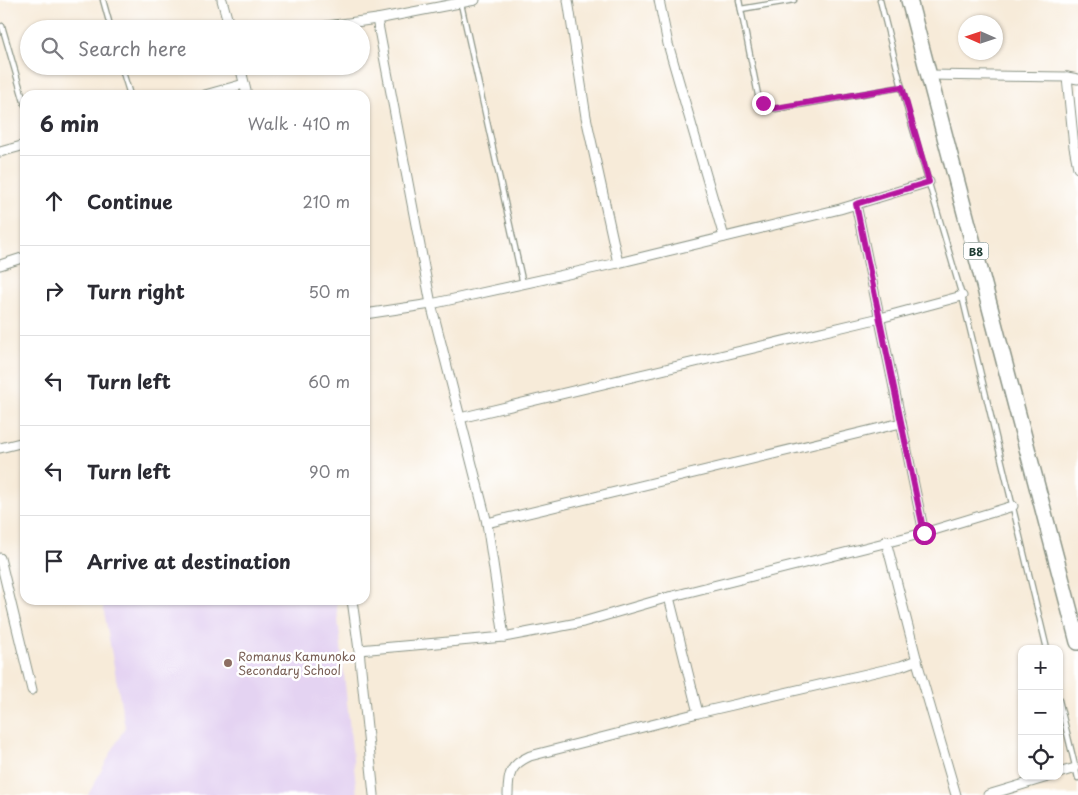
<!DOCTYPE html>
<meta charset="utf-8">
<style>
:root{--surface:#fff;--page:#f7f7f7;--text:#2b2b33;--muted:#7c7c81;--line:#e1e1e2}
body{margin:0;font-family:"Playpen Sans",sans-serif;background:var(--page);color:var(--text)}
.controls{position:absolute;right:15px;bottom:15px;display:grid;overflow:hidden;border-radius:10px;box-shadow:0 1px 4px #0004}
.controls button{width:45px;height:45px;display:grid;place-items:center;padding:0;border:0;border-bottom:1px solid var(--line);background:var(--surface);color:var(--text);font:25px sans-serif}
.compass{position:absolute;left:958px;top:15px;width:45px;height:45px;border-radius:50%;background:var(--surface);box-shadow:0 1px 4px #0004;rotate:273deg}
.stop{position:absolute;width:15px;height:15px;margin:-11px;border:4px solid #b5179e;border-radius:50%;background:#fff}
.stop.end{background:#b5179e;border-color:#fff;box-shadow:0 1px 5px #0008}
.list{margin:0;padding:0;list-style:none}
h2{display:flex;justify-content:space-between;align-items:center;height:65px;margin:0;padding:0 20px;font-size:21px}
h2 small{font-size:16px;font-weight:400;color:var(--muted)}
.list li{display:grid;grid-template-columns:32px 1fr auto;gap:15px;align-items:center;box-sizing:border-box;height:90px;padding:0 20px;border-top:1px solid var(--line)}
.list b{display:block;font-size:19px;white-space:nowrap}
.list em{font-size:16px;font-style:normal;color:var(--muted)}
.icon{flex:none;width:28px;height:28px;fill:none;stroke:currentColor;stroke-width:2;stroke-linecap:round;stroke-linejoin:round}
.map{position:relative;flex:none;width:1078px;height:795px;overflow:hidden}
.search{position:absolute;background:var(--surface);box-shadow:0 1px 4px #0004;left:20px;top:20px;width:350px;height:55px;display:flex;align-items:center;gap:12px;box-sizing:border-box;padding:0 18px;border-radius:28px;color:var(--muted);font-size:19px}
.panel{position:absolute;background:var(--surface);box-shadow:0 1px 4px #0004;left:20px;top:90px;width:350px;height:515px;border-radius:15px}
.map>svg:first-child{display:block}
.built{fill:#e4d3f2}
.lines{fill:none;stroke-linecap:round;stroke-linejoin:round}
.service-casing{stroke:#8b9486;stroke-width:7}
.minor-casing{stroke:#8b9486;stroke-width:11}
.trunk-casing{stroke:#8b9486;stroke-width:18}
.service{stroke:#fff;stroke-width:4.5}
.minor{stroke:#fff;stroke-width:9}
.trunk{stroke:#fff;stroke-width:15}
.route{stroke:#b5179e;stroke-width:6}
.education-dot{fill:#8d6e63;stroke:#fff;stroke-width:2}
.labels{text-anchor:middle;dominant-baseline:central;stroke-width:5;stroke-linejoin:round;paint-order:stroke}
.shield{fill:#fff;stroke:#627771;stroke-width:1}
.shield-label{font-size:11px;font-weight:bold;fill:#1f3d34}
.education-label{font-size:12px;fill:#785e54;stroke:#fff;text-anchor:start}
</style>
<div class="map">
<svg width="1078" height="795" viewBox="0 0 1078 795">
<rect width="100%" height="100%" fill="#fff"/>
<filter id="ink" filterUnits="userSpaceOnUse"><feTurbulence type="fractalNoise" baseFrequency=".02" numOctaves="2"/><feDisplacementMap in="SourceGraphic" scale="10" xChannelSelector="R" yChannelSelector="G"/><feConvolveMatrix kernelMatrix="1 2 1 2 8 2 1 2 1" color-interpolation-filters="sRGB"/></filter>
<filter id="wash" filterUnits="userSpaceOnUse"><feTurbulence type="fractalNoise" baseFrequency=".0096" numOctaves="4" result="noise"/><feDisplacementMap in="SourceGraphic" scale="20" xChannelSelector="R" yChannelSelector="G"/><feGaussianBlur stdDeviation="1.12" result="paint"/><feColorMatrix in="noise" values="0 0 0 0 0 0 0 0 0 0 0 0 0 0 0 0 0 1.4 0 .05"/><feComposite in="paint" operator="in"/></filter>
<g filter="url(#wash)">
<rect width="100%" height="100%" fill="#f7ebd9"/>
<polygon class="built" points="102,600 336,600 357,795 88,795 125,727"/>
</g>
<g filter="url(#ink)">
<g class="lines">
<defs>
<g id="service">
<polyline points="103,0 111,29"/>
<polyline points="739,0 758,95 769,107 776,109 902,87"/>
<polyline points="880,0 908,112 962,296 1047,649"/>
<polyline points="461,4 523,284"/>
<polyline points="741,9 794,0"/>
<polyline points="2,26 25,105"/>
<polyline points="121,66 130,95"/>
<polyline points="1059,700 1078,778"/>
</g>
<g id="minor">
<polyline points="222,0 230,29"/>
<polyline points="568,0 586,117 618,263"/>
<polyline points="659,0 668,44 724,237"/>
<polyline points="377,19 431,304 487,523 504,637"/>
<polyline points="306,29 377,19 475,0"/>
<polyline points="240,66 247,95"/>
<polyline points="929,75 1067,77 1078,79"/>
<polyline points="1067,77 1074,147 1078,168"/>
<polyline points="205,95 244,84"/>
<polyline points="0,152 25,145"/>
<polyline points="856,204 924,533"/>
<polyline points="0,265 25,257"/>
<polyline points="365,314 431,304 618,263 840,209 929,182"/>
<polyline points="460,418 880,318 962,296"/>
<polyline points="0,448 24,442"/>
<polyline points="487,523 901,423"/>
<polyline points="886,541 918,665 956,795"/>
<polyline points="0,558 32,690"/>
<polyline points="669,597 698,713"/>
<polyline points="352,600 359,650 374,795"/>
<polyline points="359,650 504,637 583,622 669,597 924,533 1013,506"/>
<polyline points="1059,773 1075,768"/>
<path d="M508 795C508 774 510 765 530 756L698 713 901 666 917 660"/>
<polyline points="988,795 1051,776"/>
</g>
<polyline id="trunk" points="909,0 1078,642"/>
</defs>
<use href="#service" class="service-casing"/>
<use href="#minor" class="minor-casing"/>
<use href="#trunk" class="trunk-casing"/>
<use href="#service" class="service"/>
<use href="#minor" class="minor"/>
<use href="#trunk" class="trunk"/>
</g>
</g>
<g class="lines" filter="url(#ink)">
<polyline class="route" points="763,103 769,108 776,108 902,87 929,182 856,204 924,533"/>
</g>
<circle class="education-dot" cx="228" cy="663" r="5"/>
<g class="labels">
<rect class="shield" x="963.5" y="242.5" width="25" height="17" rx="4"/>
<g class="shield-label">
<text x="976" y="251">B8</text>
</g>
<g class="education-label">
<text x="238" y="656">Romanus Kamunoko<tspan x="238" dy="14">Secondary School</tspan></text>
</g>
</g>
</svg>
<div class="controls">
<button>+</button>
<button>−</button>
<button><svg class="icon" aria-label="locate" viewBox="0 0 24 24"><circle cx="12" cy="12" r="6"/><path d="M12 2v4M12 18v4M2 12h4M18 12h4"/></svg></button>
</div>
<svg class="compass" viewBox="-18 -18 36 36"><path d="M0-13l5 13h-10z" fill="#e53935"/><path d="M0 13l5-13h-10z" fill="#7c7c81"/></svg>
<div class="stop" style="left:924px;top:533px"></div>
<div class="stop end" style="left:763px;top:103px"></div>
<div class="search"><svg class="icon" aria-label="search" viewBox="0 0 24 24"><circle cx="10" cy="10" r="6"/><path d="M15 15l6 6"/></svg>Search here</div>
<section class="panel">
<h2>6 min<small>Walk · 410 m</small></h2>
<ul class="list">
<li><svg class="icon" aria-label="ahead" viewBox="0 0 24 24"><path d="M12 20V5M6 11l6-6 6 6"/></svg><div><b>Continue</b></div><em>210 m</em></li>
<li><svg class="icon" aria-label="right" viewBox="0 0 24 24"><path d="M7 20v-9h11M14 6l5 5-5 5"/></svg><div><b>Turn right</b></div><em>50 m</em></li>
<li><svg class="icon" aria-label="left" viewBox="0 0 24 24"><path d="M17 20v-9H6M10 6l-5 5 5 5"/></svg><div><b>Turn left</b></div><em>60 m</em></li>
<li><svg class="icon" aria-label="left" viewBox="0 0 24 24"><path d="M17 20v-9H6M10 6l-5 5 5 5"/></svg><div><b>Turn left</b></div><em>90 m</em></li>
<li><svg class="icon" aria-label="arrive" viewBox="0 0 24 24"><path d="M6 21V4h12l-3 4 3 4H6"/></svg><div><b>Arrive at destination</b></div></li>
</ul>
</section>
</div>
